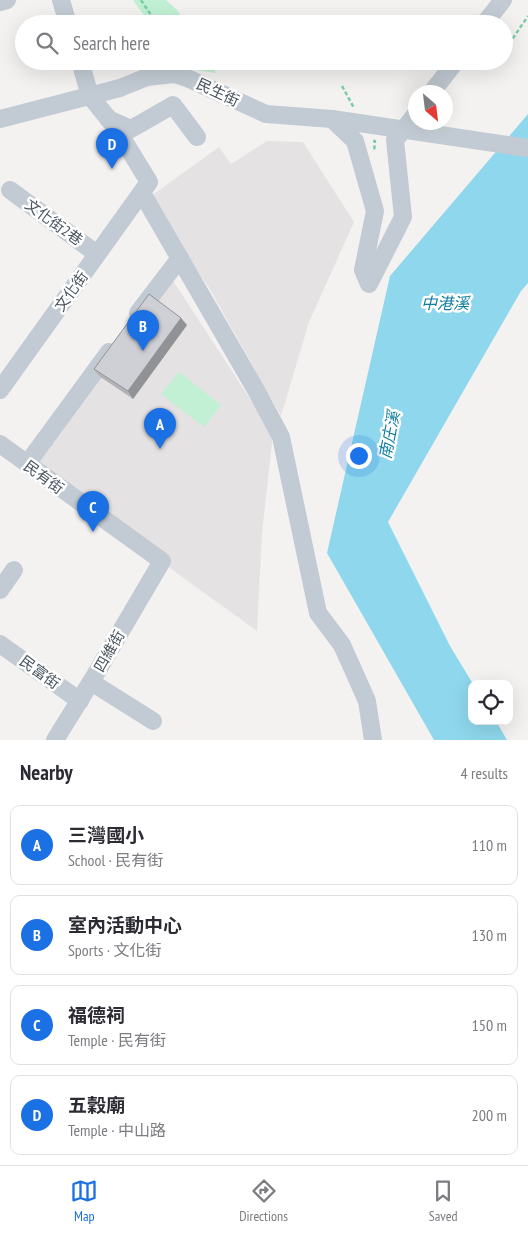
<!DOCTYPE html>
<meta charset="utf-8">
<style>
:root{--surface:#fff;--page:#f2f2f3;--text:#2b2b33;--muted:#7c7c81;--line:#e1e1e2;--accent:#1b70e4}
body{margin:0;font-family:"PT Sans Narrow","Noto Sans TC",sans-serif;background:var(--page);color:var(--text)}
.controls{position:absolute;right:15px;bottom:15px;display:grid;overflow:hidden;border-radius:10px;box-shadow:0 5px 20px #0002}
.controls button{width:45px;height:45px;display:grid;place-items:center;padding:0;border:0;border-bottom:1px solid var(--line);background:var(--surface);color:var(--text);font:25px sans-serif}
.compass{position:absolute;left:408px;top:85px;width:45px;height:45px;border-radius:50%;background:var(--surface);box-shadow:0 5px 20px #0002;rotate:152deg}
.you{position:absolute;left:358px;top:455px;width:18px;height:18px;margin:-12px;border:4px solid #fff;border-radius:50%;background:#1a73e8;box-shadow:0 0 0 8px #1a73e833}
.badge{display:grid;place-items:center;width:32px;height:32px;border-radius:50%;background:var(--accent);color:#fff;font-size:16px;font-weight:700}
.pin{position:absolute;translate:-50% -41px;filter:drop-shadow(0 1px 2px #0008)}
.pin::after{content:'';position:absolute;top:26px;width:18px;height:15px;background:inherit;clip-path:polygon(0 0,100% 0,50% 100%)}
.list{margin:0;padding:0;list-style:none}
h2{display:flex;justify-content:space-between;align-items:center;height:65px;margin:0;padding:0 20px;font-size:21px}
h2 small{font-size:16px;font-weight:400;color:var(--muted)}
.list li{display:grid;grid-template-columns:32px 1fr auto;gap:15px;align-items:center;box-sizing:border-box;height:80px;margin:0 10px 10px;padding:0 10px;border:1px solid var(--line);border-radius:10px}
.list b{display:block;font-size:19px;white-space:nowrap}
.list p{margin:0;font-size:16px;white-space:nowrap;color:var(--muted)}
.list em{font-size:16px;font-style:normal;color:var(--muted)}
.icon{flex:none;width:28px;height:28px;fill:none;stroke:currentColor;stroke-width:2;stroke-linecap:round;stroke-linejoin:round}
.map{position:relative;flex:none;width:528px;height:740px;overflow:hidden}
.search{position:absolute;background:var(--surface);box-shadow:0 5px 20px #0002;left:15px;right:15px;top:15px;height:55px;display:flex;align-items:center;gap:12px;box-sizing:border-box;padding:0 18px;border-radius:28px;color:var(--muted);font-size:19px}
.sheet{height:425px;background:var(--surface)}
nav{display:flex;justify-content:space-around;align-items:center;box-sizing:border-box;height:70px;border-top:1px solid var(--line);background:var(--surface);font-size:14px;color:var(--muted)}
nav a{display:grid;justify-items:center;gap:2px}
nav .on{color:var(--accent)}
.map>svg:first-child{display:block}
.education{fill:#e5e2e3}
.green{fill:#c1f0d4}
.water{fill:#8fd7ec}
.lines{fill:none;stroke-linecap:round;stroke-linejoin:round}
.path{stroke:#79cea5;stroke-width:2.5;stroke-dasharray:4 2.5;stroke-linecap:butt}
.minor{stroke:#c2cbd3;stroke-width:18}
.wall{fill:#b1b3b8}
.shaded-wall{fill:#909296}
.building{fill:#ced0d6;stroke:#909296}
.labels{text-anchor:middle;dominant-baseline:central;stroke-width:5;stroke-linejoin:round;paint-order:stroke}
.street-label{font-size:15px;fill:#49545f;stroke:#fff}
.water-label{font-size:16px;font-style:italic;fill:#0e7d9d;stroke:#fff}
</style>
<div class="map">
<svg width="528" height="740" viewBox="0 0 528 740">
<rect width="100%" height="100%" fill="#f4f1f1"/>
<g class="education">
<polygon points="267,141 303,142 354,222 309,322 281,416 208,286 147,199 219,147 231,164"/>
<polygon points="172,279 273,434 262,533 257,631 178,574 38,464"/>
</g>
<g class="green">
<polygon points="133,0 166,0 178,11 186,24 150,24"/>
<polygon points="177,61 209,61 216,73 182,68"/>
<polygon points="179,372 221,405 204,427 161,394"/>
</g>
<polygon class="water" points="528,114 528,283 521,291 388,522 450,646 473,684 472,684 472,721 496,721 507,740 434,740 327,553 390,276"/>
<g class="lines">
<g class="path">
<polyline points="141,0 157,24"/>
<polyline points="504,40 509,44 528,16"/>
<polyline points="342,86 354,108"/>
<polyline points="373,141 375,141 374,152"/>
</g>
<g class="minor">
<polyline points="61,0 68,24"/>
<polyline points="0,2 7,0"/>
<polyline points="484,24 503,0"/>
<polyline points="432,92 456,61"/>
<polyline points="0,119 120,88 147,77 174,74 187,78 266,114 332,119 528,148"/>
<polyline points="108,119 131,129 173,105 197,137"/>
<polyline points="332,119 355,141 375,211 363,270 369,284 403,217 395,140 416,114"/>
<polyline points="10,190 97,254"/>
<polyline points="142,193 256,390 281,437 318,613 342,645 367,701 373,740"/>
<polyline points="138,313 180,258"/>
<polyline points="0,390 149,182 116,128 90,96 80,61"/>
<polyline points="0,444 162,561 91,682 55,740"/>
<polyline points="27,464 109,352"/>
<polyline points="0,590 14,570"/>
<polyline points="0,644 80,701"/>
<polyline points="91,682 153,721"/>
</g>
</g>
<polygon class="wall" points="187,325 133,399 99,376 94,369"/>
<polygon class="shaded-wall" points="181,318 187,325 133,399 128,391"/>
<polygon class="building" points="149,294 181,318 128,391 94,369"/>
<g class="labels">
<g class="street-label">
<text transform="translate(218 92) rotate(25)">民生街</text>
<text transform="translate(54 222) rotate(36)">文化街2巷</text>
<text transform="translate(71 291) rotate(-54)">文化街</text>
<text transform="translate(44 477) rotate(36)">民有街</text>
<text transform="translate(109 651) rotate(-60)">四維街</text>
<text transform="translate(40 672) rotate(36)">民富街</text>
</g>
<g class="water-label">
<text x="445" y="303">中港溪</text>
<text transform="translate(389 435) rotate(-79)">南庄溪</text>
</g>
</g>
</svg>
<div class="controls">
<button><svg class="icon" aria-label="locate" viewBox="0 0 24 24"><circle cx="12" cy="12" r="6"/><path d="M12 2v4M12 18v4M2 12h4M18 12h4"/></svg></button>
</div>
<svg class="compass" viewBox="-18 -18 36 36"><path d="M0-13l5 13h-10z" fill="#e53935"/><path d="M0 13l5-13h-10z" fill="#7c7c81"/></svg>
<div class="you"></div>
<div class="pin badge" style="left:160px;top:449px">A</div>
<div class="pin badge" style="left:143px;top:351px">B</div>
<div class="pin badge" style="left:93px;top:532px">C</div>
<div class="pin badge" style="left:112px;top:169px">D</div>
<div class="search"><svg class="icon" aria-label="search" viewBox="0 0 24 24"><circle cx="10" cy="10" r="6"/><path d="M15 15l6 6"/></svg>Search here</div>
</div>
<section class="sheet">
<h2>Nearby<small>4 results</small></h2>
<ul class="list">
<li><span class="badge">A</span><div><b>三灣國小</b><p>School · 民有街</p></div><em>110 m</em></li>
<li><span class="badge">B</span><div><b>室內活動中心</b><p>Sports · 文化街</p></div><em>130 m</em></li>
<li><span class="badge">C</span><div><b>福德祠</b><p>Temple · 民有街</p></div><em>150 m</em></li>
<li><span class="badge">D</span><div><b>五穀廟</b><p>Temple · 中山路</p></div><em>200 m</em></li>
</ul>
</section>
<nav>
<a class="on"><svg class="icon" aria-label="map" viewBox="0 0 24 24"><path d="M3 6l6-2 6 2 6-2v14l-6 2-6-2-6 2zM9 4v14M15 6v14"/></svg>Map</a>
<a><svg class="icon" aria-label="directions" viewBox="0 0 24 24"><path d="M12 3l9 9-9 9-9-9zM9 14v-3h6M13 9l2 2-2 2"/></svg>Directions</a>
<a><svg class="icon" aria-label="saved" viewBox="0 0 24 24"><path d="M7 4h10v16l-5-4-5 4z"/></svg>Saved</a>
</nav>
